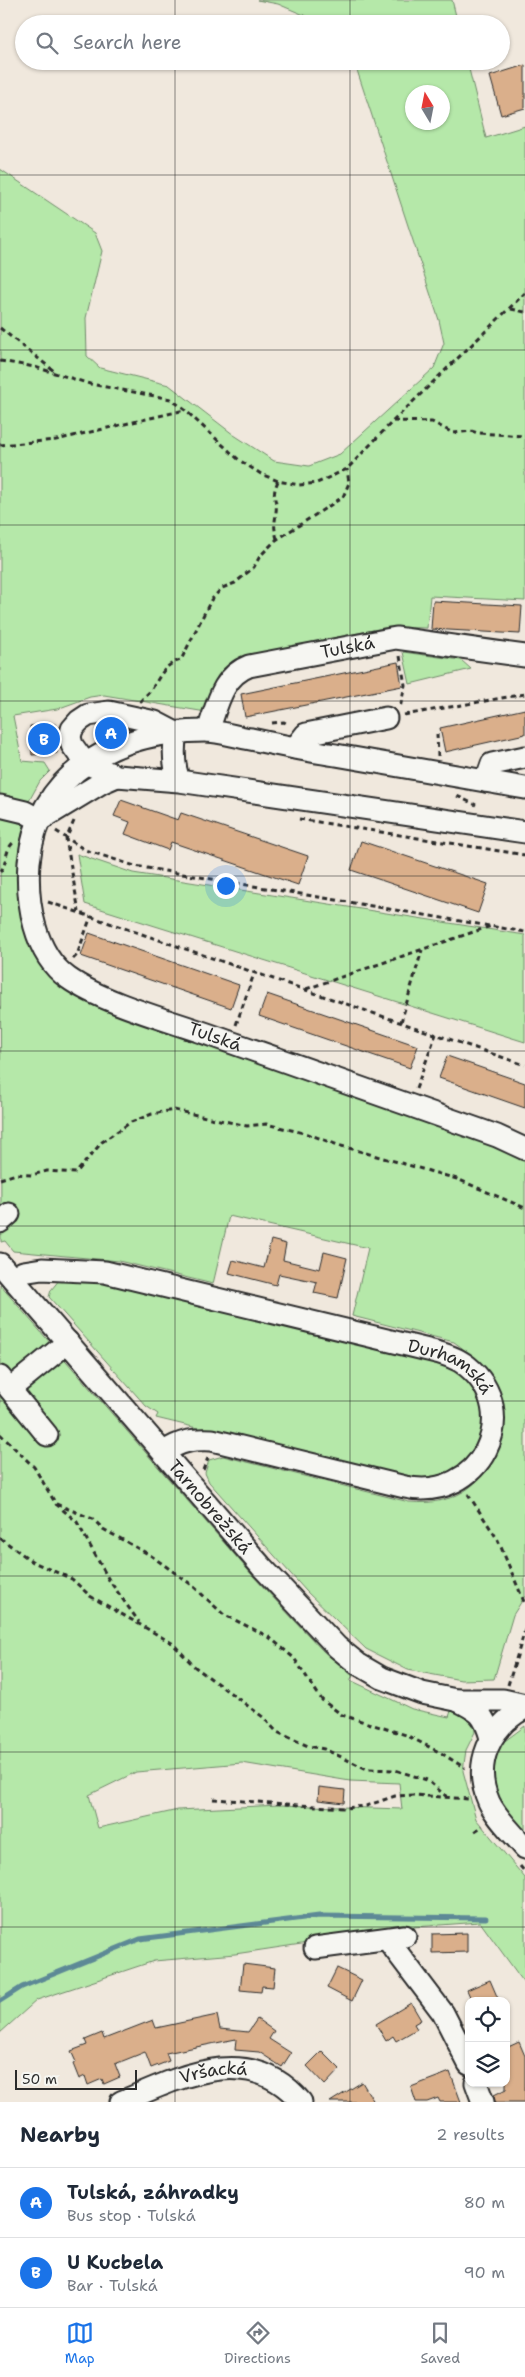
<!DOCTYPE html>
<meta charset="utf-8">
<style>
:root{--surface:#fff;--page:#f6f6f7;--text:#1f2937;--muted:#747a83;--line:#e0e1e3;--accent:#1a73e8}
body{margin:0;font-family:"Shantell Sans",sans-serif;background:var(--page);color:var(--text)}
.controls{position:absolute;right:15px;bottom:15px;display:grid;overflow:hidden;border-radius:10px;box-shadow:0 1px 4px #0004}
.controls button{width:45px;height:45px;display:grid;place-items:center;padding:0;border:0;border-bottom:1px solid var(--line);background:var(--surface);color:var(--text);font:25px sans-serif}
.compass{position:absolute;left:405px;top:85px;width:45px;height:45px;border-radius:50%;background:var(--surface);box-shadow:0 1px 4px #0004;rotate:350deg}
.scale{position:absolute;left:15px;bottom:12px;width:122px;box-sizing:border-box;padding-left:5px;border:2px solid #2b2b2b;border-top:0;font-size:14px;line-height:18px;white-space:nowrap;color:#2b2b2b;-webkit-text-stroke:4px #f6f6f2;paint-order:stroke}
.you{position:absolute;left:225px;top:885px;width:18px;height:18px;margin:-12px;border:4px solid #fff;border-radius:50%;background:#1a73e8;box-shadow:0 0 0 8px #1a73e833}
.badge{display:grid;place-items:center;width:32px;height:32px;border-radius:50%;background:var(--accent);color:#fff;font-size:16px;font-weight:700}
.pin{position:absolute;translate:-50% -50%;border:2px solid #fff;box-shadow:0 1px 5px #0006}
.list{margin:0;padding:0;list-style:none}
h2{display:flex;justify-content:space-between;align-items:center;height:65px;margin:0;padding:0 20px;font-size:21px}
h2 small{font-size:16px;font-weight:400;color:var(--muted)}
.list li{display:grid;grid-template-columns:32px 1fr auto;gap:15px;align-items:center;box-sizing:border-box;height:70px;padding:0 20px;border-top:1px solid var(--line)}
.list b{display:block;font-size:19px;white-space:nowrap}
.list p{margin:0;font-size:16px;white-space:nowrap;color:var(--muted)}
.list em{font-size:16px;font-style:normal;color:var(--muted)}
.icon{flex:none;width:28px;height:28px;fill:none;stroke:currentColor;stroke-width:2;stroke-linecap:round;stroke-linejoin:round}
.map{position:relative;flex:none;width:525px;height:2102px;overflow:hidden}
.search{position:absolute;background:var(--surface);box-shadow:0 1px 4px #0004;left:15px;right:15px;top:15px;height:55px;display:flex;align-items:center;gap:12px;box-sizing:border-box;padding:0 18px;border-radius:28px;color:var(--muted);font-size:19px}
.sheet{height:205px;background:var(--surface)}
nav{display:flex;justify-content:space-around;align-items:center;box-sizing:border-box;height:70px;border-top:1px solid var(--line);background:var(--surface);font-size:14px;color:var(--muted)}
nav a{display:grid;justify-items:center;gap:2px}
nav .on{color:var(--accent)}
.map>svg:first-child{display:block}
.green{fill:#b5e8a9;stroke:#708a6a;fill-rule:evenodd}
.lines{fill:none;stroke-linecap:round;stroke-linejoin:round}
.stream{stroke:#5d8996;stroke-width:5}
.building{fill:#daaf8b;stroke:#2b2b2b}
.minor-casing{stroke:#2b2b2b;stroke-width:25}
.path{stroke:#2b2b2b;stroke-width:3;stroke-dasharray:5 4;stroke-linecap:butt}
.minor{stroke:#f6f6f2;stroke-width:21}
.grid{fill:none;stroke:#2b2b2b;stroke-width:1;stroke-opacity:0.55}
.labels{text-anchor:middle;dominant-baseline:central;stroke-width:4;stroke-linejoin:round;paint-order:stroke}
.street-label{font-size:18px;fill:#2b2b2b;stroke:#f6f6f2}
</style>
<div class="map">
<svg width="525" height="2102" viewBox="0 0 525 2102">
<rect width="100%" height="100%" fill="#f0e8dd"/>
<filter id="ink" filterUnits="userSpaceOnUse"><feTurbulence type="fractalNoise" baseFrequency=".02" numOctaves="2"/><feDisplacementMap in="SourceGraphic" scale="10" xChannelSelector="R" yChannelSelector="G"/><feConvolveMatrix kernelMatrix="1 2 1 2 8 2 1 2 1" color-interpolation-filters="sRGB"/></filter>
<g filter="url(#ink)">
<g class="green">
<polygon points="257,0 452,0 458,24 325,24 278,4"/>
<path d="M354 61H467L486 138 525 126V601L430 596 427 628 388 627 259 653 206 712 104 695 90 697 57 709 13 716 22 761 45 763 50 771 40 781 29 801 0 795V169L95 233 102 251 86 318 87 356 100 368 169 385 234 435 274 461 309 466 340 454 434 368 444 343 439 320ZM412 92H442V122H412Z"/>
<polygon points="403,652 461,660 471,669 410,684"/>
<path d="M0 815 24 825 19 848V884L41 962 480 1139 525 1160V1596L513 1615 494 1679 461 1680 408 1670 366 1649 306 1591 209 1482 205 1473 209 1460 223 1456 409 1502C511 1512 525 1389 454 1342L352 1316 368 1248 229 1216 213 1284 119 1261 13 1251 5 1241 1 1242Z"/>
<polygon points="77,854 133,873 525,935 525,1042 85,904"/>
<polygon points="60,1279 101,1281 449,1365 469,1379 485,1413 479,1449 453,1475 417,1481 156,1418 158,1414 146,1406 49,1297 51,1290"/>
<path d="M0 1285 253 1576 323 1651 353 1676 350 1680 412 1709 449 1717 451 1711 459 1712 477 1723 474 1725 475 1732 466 1750 463 1771 476 1819 525 1878V1984L480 1922 414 1927 235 1954 154 1961 37 2000 0 2033ZM242 1763 350 1781 399 1783 402 1809 280 1805 178 1810 98 1828 89 1795 136 1772Z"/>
<path d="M525 1726V1833C494 1799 491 1797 494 1749Z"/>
</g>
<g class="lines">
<polyline class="stream" points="0,2001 22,1987 140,1939 319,1916 486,1918"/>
</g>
<g class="building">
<polygon points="525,65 525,108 501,115 490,76"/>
<polygon points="433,601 522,606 520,634 431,629"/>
<polygon points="398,662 402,686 245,717 241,694"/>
<polygon points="525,709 525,734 445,752 440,728"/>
<polygon points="55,724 57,753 32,755 30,726"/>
<polygon points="121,800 178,820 181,813 308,856 298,885 171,842 168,850 125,834 130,822 114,816"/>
<polygon points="361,841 488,884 478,913 351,870"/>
<polygon points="89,933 239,985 231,1008 81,956"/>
<polygon points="267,994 418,1046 410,1068 259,1016"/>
<polygon points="447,1056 525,1083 525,1108 439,1078"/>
<polygon points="271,1240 286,1244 283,1260 320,1269 324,1252 347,1258 338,1298 314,1293 317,1282 279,1274 276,1285 229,1273 233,1260 264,1268"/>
<polygon points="319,1787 345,1790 344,1803 318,1800"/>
<polygon points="467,1933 467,1952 432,1953 432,1934"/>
<polygon points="243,1964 275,1968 273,1987 262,1986 261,1992 240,1990"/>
<polygon points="337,1968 362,1980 352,2001 327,1988"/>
<polygon points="490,1980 499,2001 472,2001 467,1990"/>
<polygon points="411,2003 421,2020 414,2024 417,2029 396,2041 393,2036 386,2041 376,2024"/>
<polygon points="217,2015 220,2029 248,2032 257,2019 274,2031 269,2039 291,2053 282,2067 259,2052 235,2050 236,2039 166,2053 169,2061 151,2068 145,2052 115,2064 120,2077 104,2084 102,2079 88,2085 85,2076 79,2079 73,2064 76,2062 71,2051 87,2045 85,2040 102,2033 104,2039 153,2020 156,2028"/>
<polygon points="519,2042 525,2056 525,2102 495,2102 494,2095 506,2089 506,2048"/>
<polygon points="322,2051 340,2069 325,2085 307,2066"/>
<polygon points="450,2072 461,2102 440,2102 438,2098 427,2102 416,2102 411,2087"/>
<polygon points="362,2082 374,2102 330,2102"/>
</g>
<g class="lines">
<defs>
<g id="minor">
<path id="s1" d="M208 731C217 706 222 676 249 666L396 638 525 656"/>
<polyline points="295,748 306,734 386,718"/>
<path d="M179 781C173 764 173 750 176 733L155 722 109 712 88 715 79 721 72 729 70 737 72 745 85 763 117 776 179 781 525 832"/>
<polyline points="486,781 492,764 525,757"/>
<path id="s2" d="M525 788C462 777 399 766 336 755 308 751 279 745 251 739 236 737 220 731 205 731 121 731 38 769 29 862 26 901 34 954 68 978 103 1003 171 1021 213 1036 308 1069 402 1103 497 1136L525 1149"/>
<polyline points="0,806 25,812 40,820"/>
<polyline points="40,820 101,783 117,776"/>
<polyline points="0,1222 9,1214"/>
<path id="s3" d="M0 1264 261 1566 337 1647 358 1664 382 1678 422 1693 456 1700H503L525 1705"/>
<path id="s4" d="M13 1279 23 1272 42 1269 105 1272 428 1350C442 1353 456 1357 467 1366 525 1413 480 1503 405 1487L212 1440C192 1439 181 1441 164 1452"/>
<polyline points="0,1377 47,1435"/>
<polyline points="10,1389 68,1342"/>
<path d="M457 1700C479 1711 484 1714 491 1738"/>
<path d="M525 1708C490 1726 472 1764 489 1802 497 1819 513 1833 525 1848"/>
<polyline points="387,1939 443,2013 469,2064"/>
<polyline points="315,1948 405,1936"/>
<polyline points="476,2083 483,2102"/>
<path id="s5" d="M121 2102C180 2077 250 2041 301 2102"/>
</g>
</defs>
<use href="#minor" class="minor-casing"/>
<g class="path">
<polyline points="511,309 525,312"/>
<polyline points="0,328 54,371"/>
<polyline points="0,361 35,367 90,384 171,399 185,410 239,460 261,474 278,481 299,485 317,483 347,469 393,421 525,293"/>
<polyline points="393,421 432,422 453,433 471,431 478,433 525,436"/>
<polyline points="0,445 56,440 185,410"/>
<path d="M277 539C273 523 275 526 276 512 278 498 270 499 278 481"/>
<polyline points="400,656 405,685 400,708"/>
<path d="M140 702C143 697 148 694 151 690 160 677 164 664 181 660L211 600 222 588 235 583 254 567 260 556 276 540 343 497 349 483 347 469"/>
<polyline points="404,715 525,694"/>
<polyline points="272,723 284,722 289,725"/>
<polyline points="437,734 438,756"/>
<polyline points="457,796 476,805"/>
<polyline points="299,819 525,855"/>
<polyline points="74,821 66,839 79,912"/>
<polyline points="56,831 85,850 135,866 525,932"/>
<path d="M0 872C8 863 4 850 14 842"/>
<polyline points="48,902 525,1065"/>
<polyline points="73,959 77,955 91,916"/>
<polyline points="306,989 491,926"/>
<polyline points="401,1022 422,950"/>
<polyline points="236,1025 255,971"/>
<polyline points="416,1089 436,1034"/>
<polyline points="0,1179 16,1174 32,1175 47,1171 76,1173 102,1142 131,1122 152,1114 174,1110 247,1126 266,1124 308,1134 338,1145 457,1179 525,1208"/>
<polyline points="0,1434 34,1467 56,1504 77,1522 109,1580 139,1622"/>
<polyline points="203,1470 208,1458"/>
<polyline points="468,1494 498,1540 525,1604"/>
<polyline points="56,1504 93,1519 103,1529 150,1555 192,1585 223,1614 269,1637 294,1658 322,1700 342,1715 406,1735 441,1753 465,1768"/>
<polyline points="0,1538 33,1562 72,1579 90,1596 172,1643 195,1667 263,1717 277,1732 308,1746 324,1749 367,1769 395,1770 427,1780 447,1797"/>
<polyline points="508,1685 525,1630"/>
<polyline points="213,1799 344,1808 366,1806 395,1796 414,1795 469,1799"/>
<polyline points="475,1831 483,1826"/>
<polyline points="520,1866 525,1872"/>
</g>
<use href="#minor" class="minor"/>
</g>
</g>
<path class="grid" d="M175 0V24M350 0V24M175 61V2102M350 61V2102M0 175H525M0 350H525M0 525H525M0 701H525M0 876H525M0 1051H525M0 1226H525M0 1401H525M0 1576H525M0 1752H525M0 1927H525"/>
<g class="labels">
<g class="street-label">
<text stroke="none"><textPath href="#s1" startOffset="180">Tulská</textPath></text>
<text stroke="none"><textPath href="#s2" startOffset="854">Tulská</textPath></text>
<text stroke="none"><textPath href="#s4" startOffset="455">Durhamská</textPath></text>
<text stroke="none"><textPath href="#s3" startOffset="321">Tarnobrežská</textPath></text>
<text stroke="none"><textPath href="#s5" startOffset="98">Vršacká</textPath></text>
</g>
</g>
</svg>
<div class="controls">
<button><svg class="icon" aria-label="locate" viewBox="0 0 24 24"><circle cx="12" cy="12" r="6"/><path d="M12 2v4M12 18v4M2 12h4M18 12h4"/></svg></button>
<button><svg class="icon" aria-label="layers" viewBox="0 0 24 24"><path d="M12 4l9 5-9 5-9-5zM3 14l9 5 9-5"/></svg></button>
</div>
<svg class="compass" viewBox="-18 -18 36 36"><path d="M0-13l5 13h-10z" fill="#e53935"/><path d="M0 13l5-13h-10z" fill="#747a83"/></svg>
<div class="scale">50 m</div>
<div class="you"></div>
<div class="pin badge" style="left:111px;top:733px">A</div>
<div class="pin badge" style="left:44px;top:739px">B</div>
<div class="search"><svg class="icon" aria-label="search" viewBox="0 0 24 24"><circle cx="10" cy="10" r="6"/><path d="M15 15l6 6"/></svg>Search here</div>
</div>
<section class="sheet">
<h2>Nearby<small>2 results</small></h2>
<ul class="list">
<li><span class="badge">A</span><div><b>Tulská, záhradky</b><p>Bus stop · Tulská</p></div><em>80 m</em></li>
<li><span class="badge">B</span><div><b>U Kucbela</b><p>Bar · Tulská</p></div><em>90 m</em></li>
</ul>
</section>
<nav>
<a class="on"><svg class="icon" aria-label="map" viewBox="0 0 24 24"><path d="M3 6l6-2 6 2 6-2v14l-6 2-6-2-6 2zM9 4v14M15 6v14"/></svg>Map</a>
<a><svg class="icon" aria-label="directions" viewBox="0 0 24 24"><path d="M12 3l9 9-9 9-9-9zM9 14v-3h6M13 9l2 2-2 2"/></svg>Directions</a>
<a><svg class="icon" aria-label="saved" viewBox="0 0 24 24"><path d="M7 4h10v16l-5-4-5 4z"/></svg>Saved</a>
</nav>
